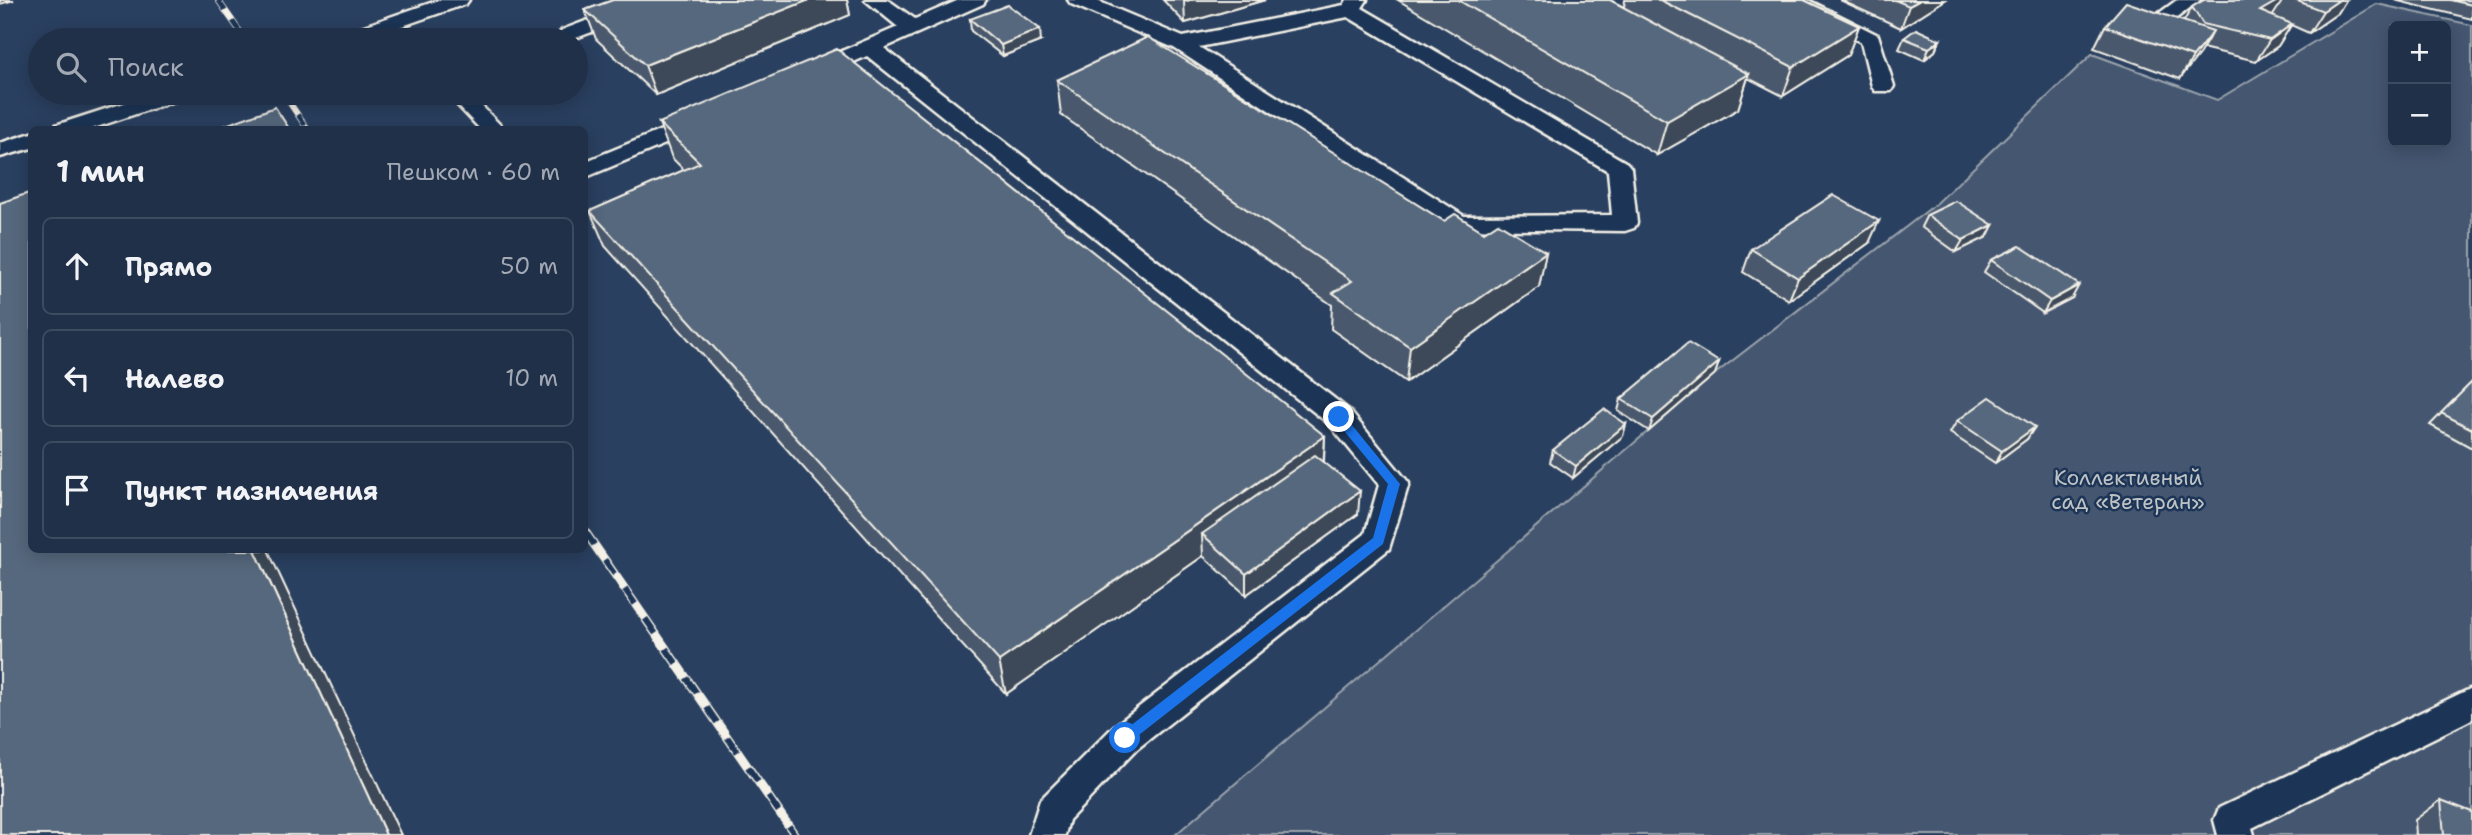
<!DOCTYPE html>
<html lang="ru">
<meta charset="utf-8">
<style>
:root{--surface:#203048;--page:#28384f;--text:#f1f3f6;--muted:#a2a9b4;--line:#3d4b60}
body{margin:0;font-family:"Shantell Sans",sans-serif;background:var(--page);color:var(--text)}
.controls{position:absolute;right:21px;top:21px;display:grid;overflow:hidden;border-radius:10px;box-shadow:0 4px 18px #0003}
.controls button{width:63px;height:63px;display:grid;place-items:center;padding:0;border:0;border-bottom:2px solid var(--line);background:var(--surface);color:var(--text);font:35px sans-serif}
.stop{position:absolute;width:21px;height:21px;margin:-16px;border:5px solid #1a73e8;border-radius:50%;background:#fff}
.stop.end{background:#1a73e8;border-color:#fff;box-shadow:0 2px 7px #0008}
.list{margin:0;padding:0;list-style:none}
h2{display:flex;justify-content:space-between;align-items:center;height:91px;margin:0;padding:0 28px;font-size:30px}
h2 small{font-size:23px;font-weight:400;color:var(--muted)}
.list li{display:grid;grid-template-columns:46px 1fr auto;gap:21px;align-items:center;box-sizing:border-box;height:98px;margin:0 14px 14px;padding:0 14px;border:2px solid var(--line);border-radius:10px}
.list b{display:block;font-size:26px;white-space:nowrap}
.list em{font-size:23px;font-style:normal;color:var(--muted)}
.icon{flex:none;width:38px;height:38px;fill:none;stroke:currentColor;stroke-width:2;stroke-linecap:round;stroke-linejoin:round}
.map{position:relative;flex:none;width:2472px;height:835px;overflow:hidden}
.search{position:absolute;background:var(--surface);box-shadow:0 4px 18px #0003;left:28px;top:28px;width:560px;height:77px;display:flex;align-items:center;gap:18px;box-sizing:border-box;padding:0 24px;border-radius:38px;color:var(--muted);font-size:26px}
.panel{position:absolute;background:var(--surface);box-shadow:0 4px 18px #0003;left:28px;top:126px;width:560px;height:427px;border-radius:10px}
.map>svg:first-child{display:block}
.green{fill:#445771;stroke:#9ca4ac;stroke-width:2;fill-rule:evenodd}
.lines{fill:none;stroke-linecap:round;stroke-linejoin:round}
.service-casing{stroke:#f4f1e8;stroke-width:5}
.service{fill:#1d3557;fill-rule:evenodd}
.rail-far1-casing{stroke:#f4f1e8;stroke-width:6}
.rail-casing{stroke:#f4f1e8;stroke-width:9}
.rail-far1{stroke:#1d3557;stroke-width:4.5;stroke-dasharray:13;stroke-linecap:butt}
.rail{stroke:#1d3557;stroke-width:6;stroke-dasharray:18;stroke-linecap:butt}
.wall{fill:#4a596c;stroke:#f4f1e8;stroke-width:2}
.shaded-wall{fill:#3c4858;stroke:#f4f1e8;stroke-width:2}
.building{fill:#56677d;stroke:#f4f1e8;stroke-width:2}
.route{fill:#1a73e8}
.labels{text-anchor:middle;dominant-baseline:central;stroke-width:5;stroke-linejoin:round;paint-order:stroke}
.park-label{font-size:21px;fill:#bfc3c4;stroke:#1d3557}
</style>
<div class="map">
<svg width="2472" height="835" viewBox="0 0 2472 835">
<rect width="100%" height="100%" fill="#2a4060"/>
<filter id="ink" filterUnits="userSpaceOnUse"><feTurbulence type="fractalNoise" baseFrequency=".0143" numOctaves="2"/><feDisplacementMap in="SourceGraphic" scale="14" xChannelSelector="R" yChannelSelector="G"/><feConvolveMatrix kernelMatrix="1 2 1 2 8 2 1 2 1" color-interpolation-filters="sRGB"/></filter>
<g filter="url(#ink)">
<path class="green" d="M2377 4 2472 25V835H1175L1715 374 1937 203 2092 54 2217 100ZM2393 26H2446V142H2393Z"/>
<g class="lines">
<defs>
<g id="service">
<polygon points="439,0 469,0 466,4 362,40 332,40 335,36"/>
<polygon points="641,0 669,0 666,4 576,38 562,38 559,34 562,30"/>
<polygon points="865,0 888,0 915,19 959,0 986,0 983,4 884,48 1349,410 1409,483 1389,549 1137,749 1069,820 1065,835 1029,835 1040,800 1113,727 1365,534 1379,485 1329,424 867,56 820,77 804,77 801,72 804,67 898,27"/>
<path d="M1068 0H1095L1183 37 1344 5 1347 0H1367L1362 8 1627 163 1631 168 1637 223 1634 228 1625 231 1450 229 1174 48 1071 4ZM1348 17 1608 171 1612 215 1464 216 1199 47Z"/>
<polygon points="1782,0 1808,0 1878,35 1894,86 1891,91 1875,91 1872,86 1861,42"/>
<polygon points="2177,0 2200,0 2161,30 2147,30 2144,26 2147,22"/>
<polygon points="155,93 187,93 184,98 88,130 53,130 56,125"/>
<polygon points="446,93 469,93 505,130 481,130"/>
<polygon points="698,115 709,122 706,127 584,178 584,162"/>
<polygon points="32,133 32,148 0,157 0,143"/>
<polygon points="2472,688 2472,719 2252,828 2254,835 2218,835 2214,820 2219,808"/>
</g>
</defs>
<use href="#service" class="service-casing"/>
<use href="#service" class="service"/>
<defs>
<g id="rail-far1">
<polyline points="218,0 246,40"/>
<polyline points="283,93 308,130"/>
</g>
<polyline id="rail" points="584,530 795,835"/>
</defs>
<use href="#rail-far1" class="rail-far1-casing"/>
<use href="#rail" class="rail-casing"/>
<use href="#rail-far1" class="rail-far1"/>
<use href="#rail" class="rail"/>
</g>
<g class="wall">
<polygon points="613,0 847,0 850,15 656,95 596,39 585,10"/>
<polygon points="1163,0 1265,0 1185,23"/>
<polygon points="1398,0 1610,0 1624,7 1625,0 1804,0 1859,26 1848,55 1783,96 1748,78 1738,109 1657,155"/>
<polygon points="1840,0 1945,0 1901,28"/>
<polygon points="2204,0 2346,0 2338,13 2309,33 2291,25 2278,46 2256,61 2202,48 2180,79 2094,48 2105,26 2184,21 2192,7"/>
<polygon points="2394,0 2472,0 2472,19"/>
<polygon points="970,19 1041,41 1003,56 971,31"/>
<polygon points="1904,38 1940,40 1935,51 1924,60 1899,49"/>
<polygon points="1057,80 1444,221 1484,232 1546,252 1539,287 1406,382 1331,329 1332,305 1061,115"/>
<polygon points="659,123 1325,436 1324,462 1358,514 1246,595 1203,556 1006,694 605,246 590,211 684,170 672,158"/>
<polygon points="1927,215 1993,225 1987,237 1956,252 1921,227"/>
<polygon points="1869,243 1789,300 1743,272 1751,249"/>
<polygon points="1991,260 2072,298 2043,313 1984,272"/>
<polygon points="1719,362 1715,374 1649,431 1618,411 1621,399"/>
<polygon points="2472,382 2472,448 2430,425"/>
<polygon points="1957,421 2027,439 1995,463 1950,433"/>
<polygon points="1626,424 1623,436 1573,478 1550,462 1553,450"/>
<polygon points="2441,800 2472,835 2416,835 2415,820"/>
</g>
<g class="shaded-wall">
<polygon points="0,0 14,0 0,4"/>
<polygon points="809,0 847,0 850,15 656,95 645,65"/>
<polygon points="1190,0 1265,0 1185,23 1184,2"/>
<polygon points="1920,0 1945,0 1901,28 1909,6"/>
<polygon points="2279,0 2283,0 2272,17 2260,11"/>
<polygon points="2339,0 2346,0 2338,13 2309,33 2323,11"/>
<polygon points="2292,24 2278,46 2256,61 2270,40"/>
<polygon points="1859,26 1848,55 1783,96 1793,67"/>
<polygon points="1040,29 1041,41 1003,56 1001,45"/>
<polygon points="2213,31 2200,53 2180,79 2193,57"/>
<polygon points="1940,40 1935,51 1924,60 1929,48"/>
<polygon points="1749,74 1738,109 1657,155 1667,121"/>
<polygon points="1879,221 1869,243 1789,300 1798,278"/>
<polygon points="1993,225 1987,237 1956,252 1963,240"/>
<polygon points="1546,252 1539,287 1406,382 1410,347"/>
<polygon points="2079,285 2072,298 2043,313 2050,301"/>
<polygon points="1719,362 1715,374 1649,431 1653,419"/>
<polygon points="1626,424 1623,436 1573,478 1576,466"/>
<polygon points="2035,427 2027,439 1995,463 2002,451"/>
<polygon points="1325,436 1323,471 1202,534 1203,556 1006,694 999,661"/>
<polygon points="1360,491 1358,514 1246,595 1246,574"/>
<polygon points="255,550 268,550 401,835 386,835"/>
</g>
<g class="building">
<polygon points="613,0 809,0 645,65 585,10"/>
<polygon points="1458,0 1610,0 1749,74 1667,121"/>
<polygon points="1660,0 1804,0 1859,26 1793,67"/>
<polygon points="1895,0 1920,0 1909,6"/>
<polygon points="2204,0 2279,0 2260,11 2292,24 2270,40 2203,24 2192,7"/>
<polygon points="2295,0 2339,0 2323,11"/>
<polygon points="2450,0 2472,0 2472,5"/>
<polygon points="2126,2 2213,31 2193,57 2105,26"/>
<polygon points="1008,5 1040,29 1001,45 970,19"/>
<polygon points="1916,29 1940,40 1929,48 1904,38"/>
<polygon points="1148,37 1444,221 1455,214 1484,232 1498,223 1546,252 1410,347 1333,293 1352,281 1057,80"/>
<polygon points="837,49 1325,436 999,661 590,211 700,163 659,123"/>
<polygon points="275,107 290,130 212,130"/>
<polygon points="32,192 32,550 255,550 386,835 0,835 0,203"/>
<polygon points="1833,195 1879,221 1798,278 1751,249"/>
<polygon points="1956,201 1993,225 1963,240 1927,215"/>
<polygon points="2020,246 2079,285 2050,301 1991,260"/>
<polygon points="1688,343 1719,362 1653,419 1621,399"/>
<polygon points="2472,382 2472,429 2441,413"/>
<polygon points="1990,397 2035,427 2002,451 1957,421"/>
<polygon points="1604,409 1626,424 1576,466 1553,450"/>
<polygon points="1315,455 1360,491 1246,574 1202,534"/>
<polygon points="2441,800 2472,812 2472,835 2444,835"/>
</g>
</g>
<polygon class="route" points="1335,414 1343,414 1400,484 1383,544 1130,742 1121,742 1121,733 1373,538 1388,484 1335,420"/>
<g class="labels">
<g class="park-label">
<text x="2128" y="478">Коллективный<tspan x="2128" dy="24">сад «Ветеран»</tspan></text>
</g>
</g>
</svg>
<div class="controls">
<button>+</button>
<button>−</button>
</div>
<div class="stop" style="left:1125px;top:738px"></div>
<div class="stop end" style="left:1339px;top:417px"></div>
<div class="search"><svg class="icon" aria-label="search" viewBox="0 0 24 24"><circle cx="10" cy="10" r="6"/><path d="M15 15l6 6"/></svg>Поиск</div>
<section class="panel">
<h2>1 мин<small>Пешком · 60 m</small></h2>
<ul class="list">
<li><svg class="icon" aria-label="ahead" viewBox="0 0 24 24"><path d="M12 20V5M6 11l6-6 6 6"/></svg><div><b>Прямо</b></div><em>50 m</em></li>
<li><svg class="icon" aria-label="left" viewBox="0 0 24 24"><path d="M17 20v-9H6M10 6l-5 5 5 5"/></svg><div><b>Налево</b></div><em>10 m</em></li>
<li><svg class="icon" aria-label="arrive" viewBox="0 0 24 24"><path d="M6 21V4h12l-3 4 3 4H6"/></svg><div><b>Пункт назначения</b></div></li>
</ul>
</section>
</div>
